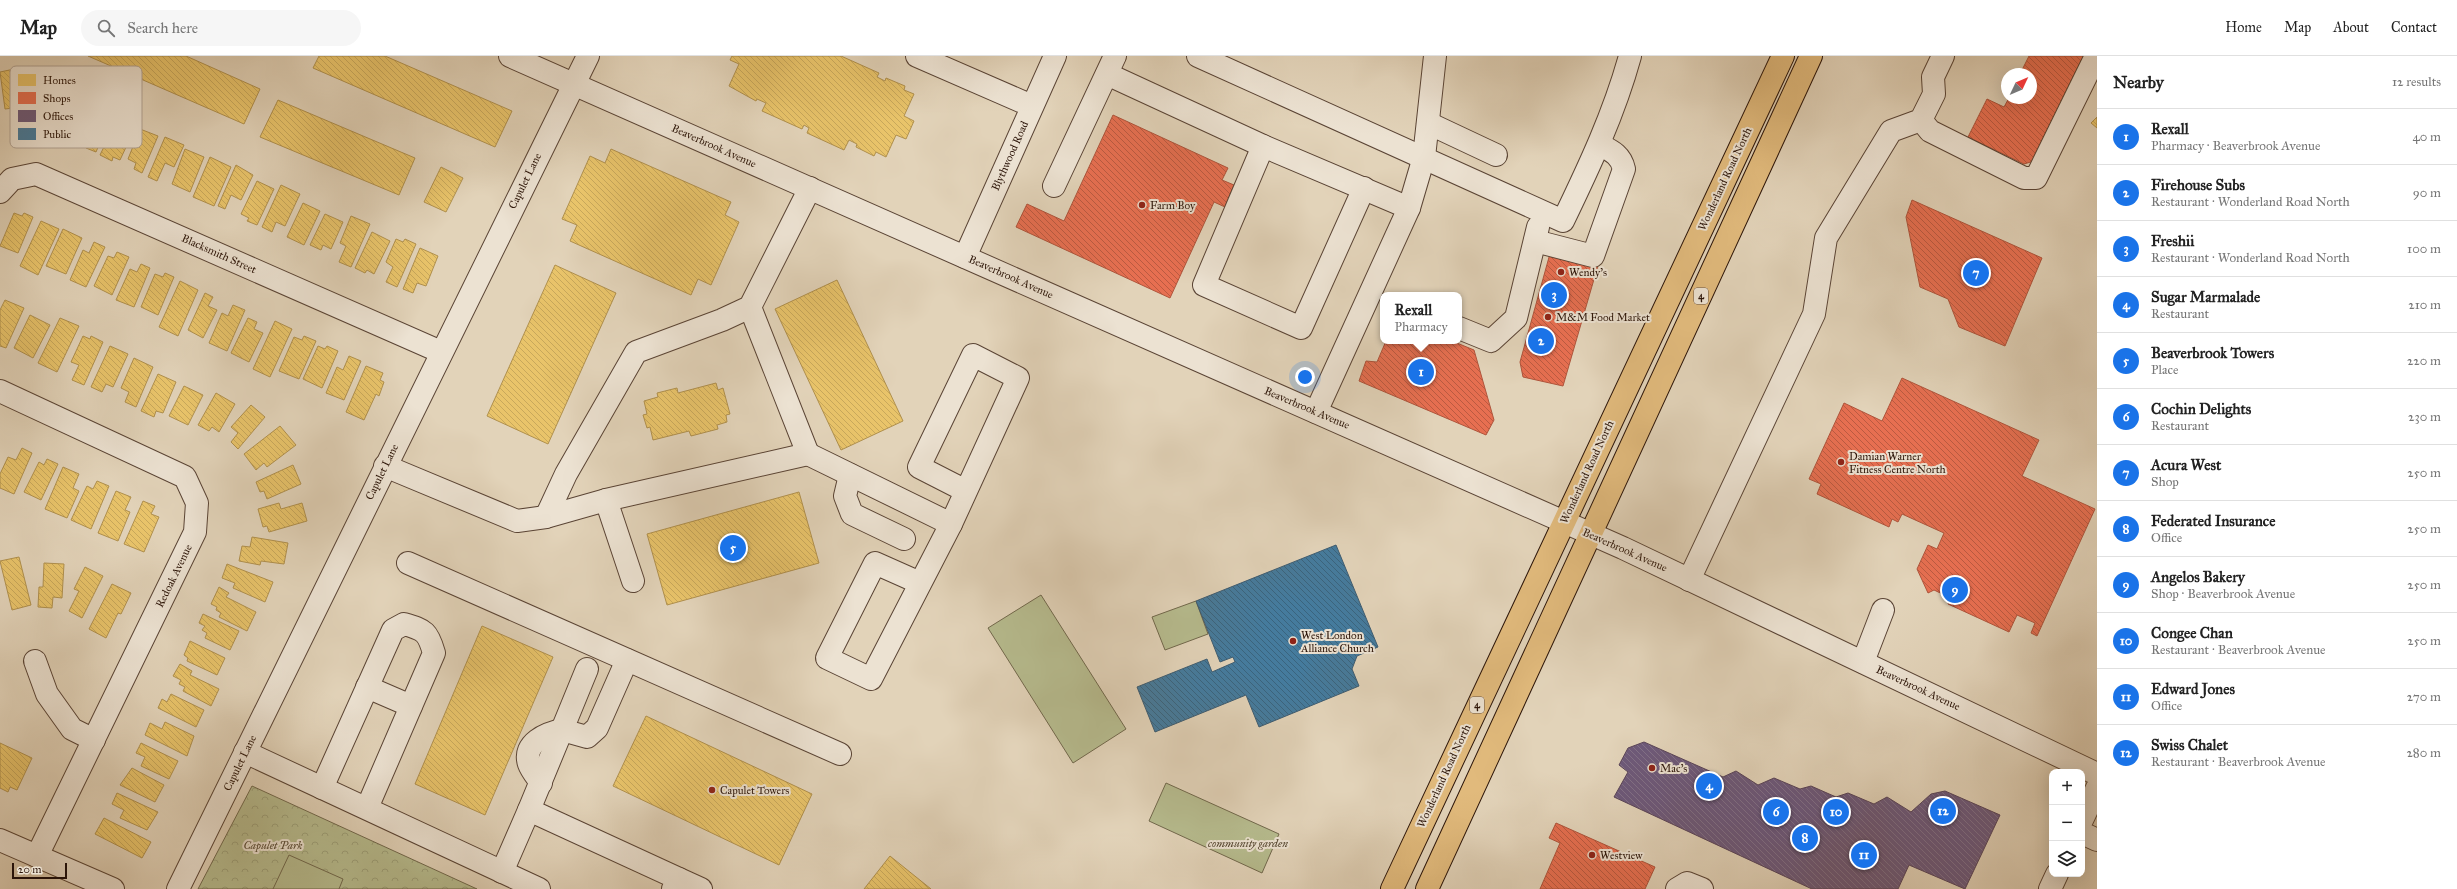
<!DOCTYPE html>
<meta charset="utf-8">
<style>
:root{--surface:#fff;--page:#f6f6f6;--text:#222;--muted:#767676;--line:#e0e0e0;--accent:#1a73e8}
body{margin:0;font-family:"IM FELL Great Primer",serif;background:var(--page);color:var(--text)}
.controls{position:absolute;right:12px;bottom:12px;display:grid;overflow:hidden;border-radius:8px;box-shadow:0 4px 16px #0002}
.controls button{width:36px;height:36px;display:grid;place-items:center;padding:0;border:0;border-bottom:1px solid var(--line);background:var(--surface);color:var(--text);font:20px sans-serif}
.compass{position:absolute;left:2001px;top:12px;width:36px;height:36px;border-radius:50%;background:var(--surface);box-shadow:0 4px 16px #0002;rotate:46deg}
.scale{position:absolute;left:12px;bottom:10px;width:55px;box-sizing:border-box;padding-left:4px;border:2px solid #2c1509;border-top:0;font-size:11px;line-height:14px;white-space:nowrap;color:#2c1509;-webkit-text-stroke:3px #ece2d2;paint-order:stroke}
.you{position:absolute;left:1305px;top:321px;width:14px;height:14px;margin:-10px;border:3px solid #fff;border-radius:50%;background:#1a73e8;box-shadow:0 0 0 6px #1a73e833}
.badge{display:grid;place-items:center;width:26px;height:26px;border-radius:50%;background:var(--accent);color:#fff;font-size:13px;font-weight:700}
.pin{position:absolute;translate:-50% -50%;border:2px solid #fff;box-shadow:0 1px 4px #0006}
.popup{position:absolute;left:1380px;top:236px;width:82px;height:52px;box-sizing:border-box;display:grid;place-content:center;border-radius:8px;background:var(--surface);filter:drop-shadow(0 1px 3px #0005);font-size:13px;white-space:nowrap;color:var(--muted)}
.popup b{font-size:15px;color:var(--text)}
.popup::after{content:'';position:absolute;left:50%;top:100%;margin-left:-8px;border:8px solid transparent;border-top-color:var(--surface)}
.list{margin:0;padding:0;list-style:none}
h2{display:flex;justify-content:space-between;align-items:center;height:52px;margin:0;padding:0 16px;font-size:17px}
h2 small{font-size:13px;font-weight:400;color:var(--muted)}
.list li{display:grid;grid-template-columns:26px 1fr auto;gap:12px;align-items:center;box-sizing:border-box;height:56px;padding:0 16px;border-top:1px solid var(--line)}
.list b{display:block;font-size:15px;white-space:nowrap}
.list p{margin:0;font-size:13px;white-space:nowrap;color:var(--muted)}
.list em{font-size:13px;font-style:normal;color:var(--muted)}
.icon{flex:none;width:22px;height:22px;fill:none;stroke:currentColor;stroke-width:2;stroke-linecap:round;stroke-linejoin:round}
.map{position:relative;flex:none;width:2097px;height:833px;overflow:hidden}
header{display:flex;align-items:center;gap:24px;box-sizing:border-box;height:56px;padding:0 20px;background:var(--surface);border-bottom:1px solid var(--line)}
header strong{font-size:19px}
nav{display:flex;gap:22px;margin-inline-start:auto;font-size:14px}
.search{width:280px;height:36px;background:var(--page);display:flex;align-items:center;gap:10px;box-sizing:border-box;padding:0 14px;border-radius:22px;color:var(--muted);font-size:15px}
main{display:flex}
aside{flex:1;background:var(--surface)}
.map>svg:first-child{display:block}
.park{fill:url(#park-crowns);stroke:#71684c}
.garden{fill:#b6bb8e;stroke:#71684c}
.homes{fill:url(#homes-back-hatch);stroke:#b0904d}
.shops{fill:url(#shops-back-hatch);stroke:#af543b}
.offices{fill:url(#offices-back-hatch);stroke:#5a4558}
.public{fill:url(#public-back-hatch);stroke:#3e5c71}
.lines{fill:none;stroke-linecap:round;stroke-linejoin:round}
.minor-casing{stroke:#5a4435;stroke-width:24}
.major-casing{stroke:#2c1509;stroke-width:24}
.minor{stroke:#ece2d2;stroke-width:22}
.major{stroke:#e1ba7c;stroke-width:22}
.poi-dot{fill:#8f2418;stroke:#ece2d2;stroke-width:1.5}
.labels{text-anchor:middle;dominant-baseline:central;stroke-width:4;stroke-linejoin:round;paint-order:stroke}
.shield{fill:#ece2d2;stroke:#665245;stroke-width:1}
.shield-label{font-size:10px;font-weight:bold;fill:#2c1509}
.street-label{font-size:11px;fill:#2c1509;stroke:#ece2d2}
.poi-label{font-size:11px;fill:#2c1509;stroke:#ece2d2;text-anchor:start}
.park-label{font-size:11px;font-style:italic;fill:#554731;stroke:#ece2d2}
.key{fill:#ece2d2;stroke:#b2a496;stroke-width:1}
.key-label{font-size:11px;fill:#2c1509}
</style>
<header>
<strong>Map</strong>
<div class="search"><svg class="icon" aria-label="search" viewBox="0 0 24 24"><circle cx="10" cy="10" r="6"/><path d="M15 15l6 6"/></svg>Search here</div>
<nav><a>Home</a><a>Map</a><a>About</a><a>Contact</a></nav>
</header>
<main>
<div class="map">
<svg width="2097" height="833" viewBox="0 0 2097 833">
<defs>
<pattern id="park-crowns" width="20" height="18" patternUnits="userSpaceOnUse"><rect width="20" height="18" fill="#b6bb8e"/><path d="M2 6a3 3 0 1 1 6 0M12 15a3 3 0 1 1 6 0" fill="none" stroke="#9da079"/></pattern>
<pattern id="homes-back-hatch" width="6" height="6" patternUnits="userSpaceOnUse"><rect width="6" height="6" fill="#e9c46a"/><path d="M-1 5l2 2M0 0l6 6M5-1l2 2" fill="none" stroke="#c8a85b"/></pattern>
<pattern id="shops-back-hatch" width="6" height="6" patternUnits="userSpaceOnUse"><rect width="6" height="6" fill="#e76f51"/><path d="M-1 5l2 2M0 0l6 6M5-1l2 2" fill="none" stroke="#bb5a41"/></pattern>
<pattern id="offices-back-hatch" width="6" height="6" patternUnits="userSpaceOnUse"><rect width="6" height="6" fill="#6d597a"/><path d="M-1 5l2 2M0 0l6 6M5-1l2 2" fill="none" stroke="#827189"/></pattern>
<pattern id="public-back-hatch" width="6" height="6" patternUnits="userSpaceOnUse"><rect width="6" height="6" fill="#457b9d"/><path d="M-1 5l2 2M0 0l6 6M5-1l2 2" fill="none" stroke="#3a647e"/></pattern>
</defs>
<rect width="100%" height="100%" fill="#e2d3b9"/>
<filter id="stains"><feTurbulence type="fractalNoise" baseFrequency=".005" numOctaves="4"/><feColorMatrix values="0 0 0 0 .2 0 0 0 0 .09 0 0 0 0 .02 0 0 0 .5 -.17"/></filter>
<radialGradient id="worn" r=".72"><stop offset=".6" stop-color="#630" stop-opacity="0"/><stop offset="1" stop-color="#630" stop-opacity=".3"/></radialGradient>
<polygon class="park" points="252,730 477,833 198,833"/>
<g class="garden">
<polygon points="1041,539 1126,673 1073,707 988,572"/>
<polygon points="1196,545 1208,578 1165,594 1152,561"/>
<polygon points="1166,727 1279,778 1262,817 1149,765"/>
<polygon points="289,799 343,823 339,833 273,833"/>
</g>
<g class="homes">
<polygon points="88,0 186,0 260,33 244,68"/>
<polygon points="319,0 385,0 512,55 495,91 313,12"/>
<polygon points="732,0 841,0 879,17 877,21 885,25 886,22 905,30 904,34 914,38 904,60 914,65 906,83 896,79 886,101 876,96 874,100 856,91 857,88 849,84 844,94 807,77 809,72 804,69 802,73 762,55 766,47 757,43 756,45 729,30 739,8 730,4"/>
<polygon points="19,12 28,58 14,60 13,52 5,53 0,16"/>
<polygon points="51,20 52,64 40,64 39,52 32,53 31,21"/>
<polygon points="71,35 91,44 77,74 57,66"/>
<polygon points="278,44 415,102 399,139 260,81"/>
<polygon points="96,49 114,54 96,96 86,92 93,76 85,73"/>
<polygon points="2097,61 2097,72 2091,67"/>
<polygon points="117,64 135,72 120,104 113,101 112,105 100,99"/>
<polygon points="140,73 158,80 142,117 134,113 136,107 128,103"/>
<polygon points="165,81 184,89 174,111 165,107 157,125 148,121"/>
<polygon points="185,93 204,101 190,136 172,128"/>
<polygon points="611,93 731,146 725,159 739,166 711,229 698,223 691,239 570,185 577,169 562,163 590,100 605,107"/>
<polygon points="210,101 231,111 214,150 193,141"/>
<polygon points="236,109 253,119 241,144 231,139 225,153 218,150"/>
<polygon points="441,111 463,122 446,156 424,146"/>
<polygon points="257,125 274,133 257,169 247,165 249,162 241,158"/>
<polygon points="281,129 300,138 285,170 276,166 272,176 262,171"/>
<polygon points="303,147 320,155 304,189 287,181"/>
<polygon points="14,157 22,160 24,157 33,161 18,197 0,190"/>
<polygon points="325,158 343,166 331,193 323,189 321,194 310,189"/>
<polygon points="351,160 370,168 351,211 339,206 346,190 340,187"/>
<polygon points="41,165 59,173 38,219 20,210"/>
<polygon points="63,173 82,182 66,218 46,210"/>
<polygon points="372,176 390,185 374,218 367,214 365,217 355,212"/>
<polygon points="396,183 403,186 405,183 416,188 397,231 386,226 393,211 386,206"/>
<polygon points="94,186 105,191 86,231 70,224 83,194 89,197"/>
<polygon points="420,192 438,200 426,230 417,227 413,237 403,233"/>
<polygon points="117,196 129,201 112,239 94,230 108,200 114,202"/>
<polygon points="141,208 150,212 134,251 116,244 130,213 137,216"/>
<polygon points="555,209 616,237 548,388 487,360"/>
<polygon points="165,217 174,221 158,259 141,251 155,218 163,221"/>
<polygon points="837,224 903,365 841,394 775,253"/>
<polygon points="180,225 198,234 178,280 159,271"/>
<polygon points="205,237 213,241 208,250 217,254 203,282 188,274"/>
<polygon points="5,244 24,252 6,292 0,290 0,254"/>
<polygon points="233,249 245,254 227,295 209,287 222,257 228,260"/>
<polygon points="30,259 50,269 33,302 14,292"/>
<polygon points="60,262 79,270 57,316 38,307"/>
<polygon points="248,262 257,266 254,273 263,277 249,306 231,297"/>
<polygon points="275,265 292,273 270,321 253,313"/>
<polygon points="83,280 90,283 91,280 103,286 84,329 72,324 79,309 71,306"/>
<polygon points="304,280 316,285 299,323 279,315 294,281 302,284"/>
<polygon points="110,290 128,298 113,331 106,328 102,336 91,331"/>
<polygon points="318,290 325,293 327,290 338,295 322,332 303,323"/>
<polygon points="349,300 361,305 344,344 326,337 337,311 343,314"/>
<polygon points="134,302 153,311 136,351 125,346 129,336 121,332"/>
<polygon points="366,310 383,317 380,324 384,326 379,340 376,338 364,364 346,356"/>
<polygon points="158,318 176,326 163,357 156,355 154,361 141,355"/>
<polygon points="716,327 718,334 723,332 730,358 726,359 727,366 717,369 718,373 691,380 689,375 653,384 650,371 647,372 643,359 647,358 644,345 658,341 657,337 677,332 678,337"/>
<polygon points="184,330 203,339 188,369 169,360"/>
<polygon points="216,337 235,348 219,376 212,371 209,375 198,369"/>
<polygon points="251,349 265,361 238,393 231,386 238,377 231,371"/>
<polygon points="280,370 296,389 267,411 264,407 256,414 244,398"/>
<polygon points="22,392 32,397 14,438 0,432 0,418 8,401 16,404"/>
<polygon points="47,403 58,408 41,444 24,436 39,406 44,409"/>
<polygon points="293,409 301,428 267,443 264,435 260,436 256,426"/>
<polygon points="63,411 79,418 73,432 79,435 67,462 45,453"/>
<polygon points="97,425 109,430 91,473 71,464 87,430 93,433"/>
<polygon points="116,435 131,441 125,454 130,456 118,485 98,477"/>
<polygon points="799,436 819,507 667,549 647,478"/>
<polygon points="143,445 155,450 151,458 159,461 144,496 124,488"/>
<polygon points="279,447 281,453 302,447 307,465 269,476 267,470 263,471 258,453"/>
<polygon points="252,481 288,487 284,508 261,505 260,509 239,505 242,490 250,491"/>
<polygon points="19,501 31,549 12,554 0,505"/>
<polygon points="44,507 64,508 62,542 53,541 52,552 38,551 39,531 43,531"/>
<polygon points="227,508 273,526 265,546 233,532 235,527 222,522"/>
<polygon points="85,511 103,520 82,562 69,555 79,535 74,533"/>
<polygon points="112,528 131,537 121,558 118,557 106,582 89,573"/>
<polygon points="219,531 229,537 226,541 256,556 247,575 219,561 221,557 216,554 217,551 211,548"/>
<polygon points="203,558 239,575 230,594 205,582 207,577 202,574 205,570 199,567"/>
<polygon points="482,570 553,601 485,759 415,728"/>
<polygon points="190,585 225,602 217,619 187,605 188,602 184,599"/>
<polygon points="180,608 192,615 190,619 219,633 211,650 183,635 185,631 179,628 181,624 173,620"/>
<polygon points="171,638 204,654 196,671 158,652 162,643 167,646"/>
<polygon points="646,660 812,738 779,809 613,730"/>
<polygon points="165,666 194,680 187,700 145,679 150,667 162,673"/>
<polygon points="0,687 32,702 17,734 10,731 8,736 0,732"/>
<polygon points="141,687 178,705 169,723 141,710 145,701 136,697"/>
<polygon points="132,712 164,729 155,746 120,729"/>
<polygon points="117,737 158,756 147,774 120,762 124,754 112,748"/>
<polygon points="104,762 151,786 142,802 95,778"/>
<polygon points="890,800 931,833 864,833"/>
</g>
<g class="shops">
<polygon points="2029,0 2087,0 2034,105 2024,108 1968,81 1987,43 2004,51 2009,42 2031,42 2031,18 2020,18"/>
<polygon points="1113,59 1228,112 1222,124 1234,129 1225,151 1214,146 1170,242 1016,171 1027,148 1064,165"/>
<polygon points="1912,144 2042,202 2005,290 1959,271 1948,243 1920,231 1906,161"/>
<polygon points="1551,194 1599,206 1563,330 1523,321 1520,306"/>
<polygon points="1386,285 1452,285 1474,294 1494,364 1486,379 1359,325 1366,305 1377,306"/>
<polygon points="1902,322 2039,384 2022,420 2095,453 2037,580 2031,577 2035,567 2017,559 2009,576 1948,548 1951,542 1934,534 1928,537 1917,513 1928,489 1937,493 1944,477 1902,458 1898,466 1892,463 1889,471 1817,438 1821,428 1809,423 1844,347 1882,365"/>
<polygon points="1556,767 1655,811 1645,833 1540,833 1560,787 1549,782"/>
</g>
<polygon class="offices" points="1644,686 1723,721 1736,715 1758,729 1774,722 1800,733 1811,730 1836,741 1848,737 1874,748 1887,741 1911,756 1931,738 1945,735 2000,759 1965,833 1909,809 1898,833 1812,833 1614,741 1628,716 1619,709 1628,692"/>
<polygon class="public" points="1336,489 1378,591 1357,600 1352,613 1359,630 1259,671 1246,639 1155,676 1137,631 1207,603 1212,616 1235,606 1233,601 1220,606 1196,545"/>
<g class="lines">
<defs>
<g id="minor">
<polyline points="510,0 1623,492 2097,718"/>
<polyline points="917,0 1032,50"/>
<path d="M1198 0 1563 165C1589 111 1614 58 1630 0"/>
<polyline points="1107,18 1263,90 1409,152"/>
<polyline points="1921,64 1930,75 2024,122 2036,122 2096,0"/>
<polyline points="1428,67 1496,99"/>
<polyline points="1263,90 1204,229 1301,272 1364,132"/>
<polyline points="1054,130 1115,0"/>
<polyline points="0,136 12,123 36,118 441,296"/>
<path d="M1535 185 1593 200 1624 113C1621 99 1612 95 1600 89"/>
<polyline points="965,201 1055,0"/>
<polyline points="1459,272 1491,285 1516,262 1538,171"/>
<polyline points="0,335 185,421 197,447 195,476 37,800"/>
<polyline points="1316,356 1409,152 1424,101 1435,0"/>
<polyline points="808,398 951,468 1018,322 973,299 919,411 966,435"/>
<polyline points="385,410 517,465 546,461 606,444 808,398 750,251"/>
<polyline points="850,419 845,440 852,458 904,483"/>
<polyline points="606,444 633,525"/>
<polyline points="546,461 566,418 636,296 722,264 750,251 810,132"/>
<polyline points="408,507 840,698"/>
<polyline points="1689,524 1814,258 1826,182 1891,75 1921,64 1934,38 1933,21 1943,0"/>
<polyline points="920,527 875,507 827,602 871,623 951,468"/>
<polyline points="35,605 47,638 72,673 94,684"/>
<polyline points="1863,606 1883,554"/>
<polyline points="587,613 562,674 587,681 597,672 627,604"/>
<polyline points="367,631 411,650"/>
<polyline points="245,696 539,833"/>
<path d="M541 727C537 721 531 714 529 708 522 687 547 677 562 674"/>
<path d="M322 732 393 574 404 568C425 574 428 576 434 597L367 752"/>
<polyline points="529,754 562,674"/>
<polyline points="2082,764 2097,732"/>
<polyline points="2082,777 2097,784"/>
<polyline points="0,784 113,833"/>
<polyline points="502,816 529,754 679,823 673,833"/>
<polyline points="679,823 701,833"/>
<polyline points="178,833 588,0"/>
<polyline points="1677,833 1687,827 1702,833"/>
<polyline points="2050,833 2057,818"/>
</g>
<g id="major">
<polyline points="1392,833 1783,0"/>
<polyline points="1427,833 1811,0"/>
</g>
</defs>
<use href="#minor" class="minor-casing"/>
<use href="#major" class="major-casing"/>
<use href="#minor" class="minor"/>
<use href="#major" class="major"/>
</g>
<g class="poi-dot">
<circle cx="1142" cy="149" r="4"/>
<circle cx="1561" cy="216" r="4"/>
<circle cx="1548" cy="261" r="4"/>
<circle cx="1841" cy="406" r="4"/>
<circle cx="1293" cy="585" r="4"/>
<circle cx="1652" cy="712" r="4"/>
<circle cx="712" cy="734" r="4"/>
<circle cx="1592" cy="799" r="4"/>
</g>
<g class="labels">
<g class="shield">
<rect x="1694" y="232" width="14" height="16" rx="3"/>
<rect x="1470" y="641" width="14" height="16" rx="3"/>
</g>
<g class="shield-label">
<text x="1701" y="240">4</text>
<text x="1477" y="649">4</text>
</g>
<g class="street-label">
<text transform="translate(714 90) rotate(24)">Beaverbrook Avenue</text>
<text transform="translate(1010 100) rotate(-66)">Blythwood Road</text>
<text transform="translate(1725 123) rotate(-65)">Wonderland Road North</text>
<text transform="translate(525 125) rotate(-64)">Capulet Lane</text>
<text transform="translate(219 198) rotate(24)">Blacksmith Street</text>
<text transform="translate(1011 221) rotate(24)">Beaverbrook Avenue</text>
<text transform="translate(1307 352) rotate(23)">Beaverbrook Avenue</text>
<text transform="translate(382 416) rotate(-64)">Capulet Lane</text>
<text transform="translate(1587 416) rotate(-65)">Wonderland Road North</text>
<text transform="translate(1625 494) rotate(24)">Beaverbrook Avenue</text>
<text transform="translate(174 520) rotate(-64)">Redoak Avenue</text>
<text transform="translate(1918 632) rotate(25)">Beaverbrook Avenue</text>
<text transform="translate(240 707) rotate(-64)">Capulet Lane</text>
<text transform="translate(1444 720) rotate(-65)">Wonderland Road North</text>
</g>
<g class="poi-label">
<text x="1150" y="149">Farm Boy</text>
<text x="1569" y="216">Wendy's</text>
<text x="1556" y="261">M&amp;M Food Market</text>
<text x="1849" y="400">Damian Warner<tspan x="1849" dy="13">Fitness Centre North</tspan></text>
<text x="1301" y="579">West London<tspan x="1301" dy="13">Alliance Church</tspan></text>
<text x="1660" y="712">Mac's</text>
<text x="720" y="734">Capulet Towers</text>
<text x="1600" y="799">Westview</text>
</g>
<g class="park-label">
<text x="1248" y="787">community garden</text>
<text x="273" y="789">Capulet Park</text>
</g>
</g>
<rect x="10" y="10" width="132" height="82" rx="6" class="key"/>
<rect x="18" y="18" width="18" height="12" fill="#e9c46a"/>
<rect x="18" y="36" width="18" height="12" fill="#e76f51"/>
<rect x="18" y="54" width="18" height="12" fill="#6d597a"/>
<rect x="18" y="72" width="18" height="12" fill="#457b9d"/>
<g class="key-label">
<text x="43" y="28">Homes</text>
<text x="43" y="46">Shops</text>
<text x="43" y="64">Offices</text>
<text x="43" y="82">Public</text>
</g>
<rect width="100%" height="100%" filter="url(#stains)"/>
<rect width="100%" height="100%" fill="url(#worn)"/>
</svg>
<div class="controls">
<button>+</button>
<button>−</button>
<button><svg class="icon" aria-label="layers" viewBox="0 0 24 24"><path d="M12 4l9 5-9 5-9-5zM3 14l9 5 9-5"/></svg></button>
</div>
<svg class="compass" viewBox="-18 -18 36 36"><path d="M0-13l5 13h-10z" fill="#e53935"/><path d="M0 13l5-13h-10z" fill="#767676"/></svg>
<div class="scale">20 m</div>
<div class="you"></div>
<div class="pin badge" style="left:1421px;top:316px">1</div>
<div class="popup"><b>Rexall</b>Pharmacy</div>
<div class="pin badge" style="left:1541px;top:285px">2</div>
<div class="pin badge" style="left:1554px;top:239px">3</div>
<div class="pin badge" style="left:1709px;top:730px">4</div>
<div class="pin badge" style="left:733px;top:492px">5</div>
<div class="pin badge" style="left:1776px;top:756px">6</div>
<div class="pin badge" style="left:1976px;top:217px">7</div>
<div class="pin badge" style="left:1805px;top:782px">8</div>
<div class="pin badge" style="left:1955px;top:534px">9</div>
<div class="pin badge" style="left:1836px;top:756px">10</div>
<div class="pin badge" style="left:1864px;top:799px">11</div>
<div class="pin badge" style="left:1943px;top:755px">12</div>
</div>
<aside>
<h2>Nearby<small>12 results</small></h2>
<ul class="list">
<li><span class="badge">1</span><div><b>Rexall</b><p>Pharmacy · Beaverbrook Avenue</p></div><em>40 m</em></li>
<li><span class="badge">2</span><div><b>Firehouse Subs</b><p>Restaurant · Wonderland Road North</p></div><em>90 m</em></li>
<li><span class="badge">3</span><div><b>Freshii</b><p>Restaurant · Wonderland Road North</p></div><em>100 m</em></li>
<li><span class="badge">4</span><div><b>Sugar Marmalade</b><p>Restaurant</p></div><em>210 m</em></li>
<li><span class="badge">5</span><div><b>Beaverbrook Towers</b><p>Place</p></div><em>220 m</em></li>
<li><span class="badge">6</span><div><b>Cochin Delights</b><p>Restaurant</p></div><em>230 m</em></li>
<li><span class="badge">7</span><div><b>Acura West</b><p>Shop</p></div><em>250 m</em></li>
<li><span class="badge">8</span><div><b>Federated Insurance</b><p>Office</p></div><em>250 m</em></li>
<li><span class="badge">9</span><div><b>Angelos Bakery</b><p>Shop · Beaverbrook Avenue</p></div><em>250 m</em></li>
<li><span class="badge">10</span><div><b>Congee Chan</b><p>Restaurant · Beaverbrook Avenue</p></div><em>250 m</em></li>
<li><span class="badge">11</span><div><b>Edward Jones</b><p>Office</p></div><em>270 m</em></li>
<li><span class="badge">12</span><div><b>Swiss Chalet</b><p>Restaurant · Beaverbrook Avenue</p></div><em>280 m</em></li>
</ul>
</aside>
</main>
